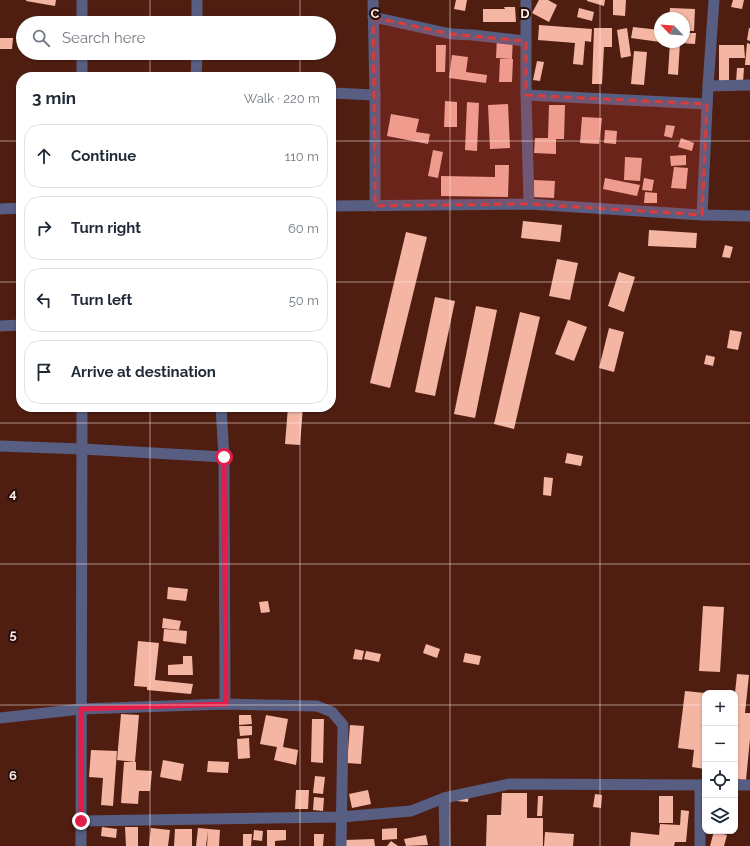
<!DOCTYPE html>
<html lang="en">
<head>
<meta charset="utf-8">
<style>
  :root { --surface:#fff; --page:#f6f6f7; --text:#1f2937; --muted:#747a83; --line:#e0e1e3 }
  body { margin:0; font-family:Raleway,sans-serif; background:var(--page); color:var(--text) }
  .controls { position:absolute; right:12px; bottom:12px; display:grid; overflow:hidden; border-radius:8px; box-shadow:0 1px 3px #0004 }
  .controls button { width:36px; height:36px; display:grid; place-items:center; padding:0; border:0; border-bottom:1px solid var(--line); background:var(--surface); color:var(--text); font:20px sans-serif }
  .compass { position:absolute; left:654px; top:12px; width:36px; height:36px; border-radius:50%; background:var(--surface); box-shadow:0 1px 3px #0004; rotate:295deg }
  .stop { position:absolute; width:12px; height:12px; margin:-9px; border:3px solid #e11d48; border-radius:50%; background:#fff }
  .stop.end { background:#e11d48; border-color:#fff; box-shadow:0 1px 4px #0008 }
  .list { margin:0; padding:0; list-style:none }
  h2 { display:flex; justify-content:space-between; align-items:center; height:52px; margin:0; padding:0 16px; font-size:17px }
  h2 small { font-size:13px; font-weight:400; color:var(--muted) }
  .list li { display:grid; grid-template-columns:26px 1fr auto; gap:12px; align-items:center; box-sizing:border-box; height:64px; margin:0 8px 8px; padding:0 8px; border:1px solid var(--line); border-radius:16px }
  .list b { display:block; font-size:15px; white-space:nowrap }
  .list em { font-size:13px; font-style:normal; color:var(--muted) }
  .icon { flex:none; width:22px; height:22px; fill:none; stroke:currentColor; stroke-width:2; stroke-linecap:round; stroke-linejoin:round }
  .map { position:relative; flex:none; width:750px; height:846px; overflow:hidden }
  .search { position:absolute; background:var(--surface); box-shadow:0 1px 3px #0004; left:16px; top:16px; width:320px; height:44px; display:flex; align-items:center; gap:10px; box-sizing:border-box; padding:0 14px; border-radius:22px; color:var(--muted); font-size:15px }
  .panel { position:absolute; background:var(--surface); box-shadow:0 1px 3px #0004; left:16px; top:72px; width:320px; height:340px; border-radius:16px }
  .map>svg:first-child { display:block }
  .building { fill:#f4b5a3 }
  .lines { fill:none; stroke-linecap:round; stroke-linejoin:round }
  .minor { stroke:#575e82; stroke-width:11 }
  .route { stroke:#e11d48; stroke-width:5 }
  .marked { fill:#da3b3b; fill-opacity:0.2; stroke:#da3b3b; stroke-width:3; stroke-dasharray:8 5; stroke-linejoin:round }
  .grid { fill:none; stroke:#feeae5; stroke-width:1; stroke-opacity:0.55 }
  .grid-label { font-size:13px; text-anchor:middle; font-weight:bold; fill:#feeae5; stroke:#26100b; stroke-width:4; stroke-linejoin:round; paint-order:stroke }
</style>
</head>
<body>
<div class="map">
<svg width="750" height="846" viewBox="0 0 750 846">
  <rect width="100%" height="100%" fill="#4f1e11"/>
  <!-- building -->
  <g class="building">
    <path d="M26,0h30l-1,6 -29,-5z"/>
    <path d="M456,0h11l-2,11 -11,-2z"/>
    <path d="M539,0h9l9,5 -8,17 -17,-9z"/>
    <path d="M587,0h18l-1,6 -17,-5z"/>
    <path d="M613,0h13l-1,16 -12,-1z"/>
    <path d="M733,0h11l-2,9 -11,-2z"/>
    <path d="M504,7h11l1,15h-33v-13h22z"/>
    <path d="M579,8l15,4 -2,9 -15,-4z"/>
    <path d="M670,8l25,1 -1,22h-10v-13h-15z"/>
    <path d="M539,25l53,4 -1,13 -6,-1 -2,24 -10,-1 2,-21 -37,-3z"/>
    <path d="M633,27l27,3v12l-29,-4z"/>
    <path d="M594,28h18v19h-8l-2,37h-10z"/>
    <path d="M627,28l4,28 -10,2 -4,-28z"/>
    <path d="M749,28h1v13l-3,-1z"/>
    <path d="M684,33h12l-1,11 -15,-1 -2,32 -10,-1 2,-32h14z"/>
    <path d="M497,36h16l-1,23 -16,-1z"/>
    <path d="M0,38h13l-1,11h-12z"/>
    <path d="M747,43l3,1v21h-5z"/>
    <path d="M436,45h10l-1,27h-9z"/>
    <path d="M719,45h25l1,13h-16v25h-10z"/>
    <path d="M634,51l13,1 -3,33 -13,-1z"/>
    <path d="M452,55l16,2 -2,15 21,3 -1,8 -37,-5z"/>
    <path d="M500,59h13l-1,23h-13z"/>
    <path d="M537,61l7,1 -4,19 -7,-1z"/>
    <path d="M737,68h7l-1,14h-7z"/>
    <path d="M445,101l12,1v25h-13z"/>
    <path d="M467,102l12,1 -2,48 -12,-1z"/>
    <path d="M508,104l2,44 -20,1 -2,-44z"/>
    <path d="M549,105h16l-1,34h-8v15l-22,-1 1,-15h13z"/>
    <path d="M391,114l28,5 -3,13 14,2 -2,10 -41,-8z"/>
    <path d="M582,117l20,1 -3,26 -19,-1z"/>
    <path d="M666,125l9,1 -3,12 -8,-2z"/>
    <path d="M605,130l12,1 -1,13 -12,-1z"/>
    <path d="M681,138l13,5 -2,8 -14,-4z"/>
    <path d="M433,150l10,2 -5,26 -10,-2z"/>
    <path d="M686,155v10l-15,1 -1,-10z"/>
    <path d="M625,157l17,1 -2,23 -16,-1z"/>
    <path d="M495,165h14l-1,32 -67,-1v-20l54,1z"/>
    <path d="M674,167l14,1 -2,21 -15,-1z"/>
    <path d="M605,178l35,7 -3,11 -34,-7z"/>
    <path d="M644,178l10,2 -2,11 -10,-1z"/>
    <path d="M534,180l21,1 -1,17 -21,-1z"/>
    <path d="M645,192l12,1v10h-13z"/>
    <path d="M523,221l39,4 -2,17 -39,-4z"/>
    <path d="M649,230l48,3 -1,15 -48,-2z"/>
    <path d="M406,232l21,5 -37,151 -20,-5z"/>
    <path d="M725,245l8,2 -3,11 -8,-1z"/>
    <path d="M557,259l21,4 -8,37 -21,-4z"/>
    <path d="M619,272l16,5 -11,35 -16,-6z"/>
    <path d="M435,297l20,4 -20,95 -20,-4z"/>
    <path d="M476,306l21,4 -22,108 -21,-4z"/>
    <path d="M520,312l20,5 -26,112 -20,-5z"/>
    <path d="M568,320l19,7 -13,34 -19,-7z"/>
    <path d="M609,328l15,4 -10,40 -15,-4z"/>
    <path d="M730,330l12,2 -4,18 -11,-2z"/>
    <path d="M706,355l9,2 -2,9 -9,-2z"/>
    <path d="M288,407h15l-3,38 -15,-1z"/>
    <path d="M567,453l16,3 -2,10 -16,-3z"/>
    <path d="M544,477l9,1 -2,18 -8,-1z"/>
    <path d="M168,587l20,2 -2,12 -19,-2z"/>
    <path d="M268,601l2,11 -9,1 -2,-11z"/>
    <path d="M703,606l21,1 -4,65 -21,-1z"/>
    <path d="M163,618l18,3 -2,9 -17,-2z"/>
    <path d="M164,629l23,2 -1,13 -23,-3z"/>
    <path d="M138,641l21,2 -4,37 38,4 -2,10 -44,-4v-3l-13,-1z"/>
    <path d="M426,644l14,5 -3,9 -14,-5z"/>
    <path d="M355,649l9,2 -2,9 -9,-1z"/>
    <path d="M366,651l15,3 -2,8 -15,-3z"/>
    <path d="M465,653l16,3 -2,9 -16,-3z"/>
    <path d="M183,656h9l1,19h-25v-10l15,-1z"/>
    <path d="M737,674l12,1 -4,38h5v26l-4,41 -11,-1v-86z"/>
    <path d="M685,691l20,2v76l-13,-2 2,-17 -16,-2z"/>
    <path d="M121,714l18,1 -4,47 -18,-2z"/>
    <path d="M239,715h12l1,9 -13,1z"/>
    <path d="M266,715l22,4 -5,28 15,3 -2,15 -22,-5 3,-13 -17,-3z"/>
    <path d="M312,719h12l-1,44 -12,-1z"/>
    <path d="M350,725l14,1 -3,38 -14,-1z"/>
    <path d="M239,726h13v9l-12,1z"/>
    <path d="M249,738l1,20 -12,1 -1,-20z"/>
    <path d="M91,750l26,1 -4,55 -12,-1 2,-27 -14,-1z"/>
    <path d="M163,760l21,4 -3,17 -21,-4z"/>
    <path d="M208,761l21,1 -1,11 -21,-1z"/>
    <path d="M124,762h12v8l16,1 -2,20h-11l-1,13 -17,-1z"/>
    <path d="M315,776l10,1 -2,17 -10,-1z"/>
    <path d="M296,790h13l-1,19h-13z"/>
    <path d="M368,790l3,14 -19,4 -3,-14z"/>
    <path d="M457,791l12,2 -1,9 -12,-1z"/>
    <path d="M502,793h25v25h16v28h-57l1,-31h14z"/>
    <path d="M595,794l7,1 -1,13 -8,-1z"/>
    <path d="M538,796h5l-1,20h-5z"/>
    <rect x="659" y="796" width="14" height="27"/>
    <path d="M314,797l10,1 -1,13 -10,-1z"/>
    <path d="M681,810l8,1 -3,31h-11l-1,4h-44l1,-14 28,3 1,-11 20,1z"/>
    <path d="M102,827l15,2 -1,9 -15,-2z"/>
    <path d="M125,827h13v19h-12z"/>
    <path d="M151,828l19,2 -2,16h-19z"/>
    <path d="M198,828l22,2 -1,16h-12l1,-15 -2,15h-10z"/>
    <path d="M397,828v11l-15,1v-11z"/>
    <path d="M175,829h17v17h-18z"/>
    <path d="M254,830l9,1 -1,10 -9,-1z"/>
    <path d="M267,830h19v10l-11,1v5h-8z"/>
    <path d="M714,831l13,4 -3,11h-14z"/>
    <path d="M545,832l29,2 -1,12h-29z"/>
    <path d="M243,834h9l-1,12h-8z"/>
    <path d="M314,834h10l-1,12h-9z"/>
    <path d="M426,835l2,10 -22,1 -2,-7z"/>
    <path d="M374,839l1,7h-29l-1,-6z"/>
    <path d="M391,841l7,5h-11z"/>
  </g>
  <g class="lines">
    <!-- minor -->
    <g class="minor">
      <path d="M373,0l2,95v111"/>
      <path d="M526,0v95l3,109"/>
      <path d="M373,17l78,17 22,1 53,6"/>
      <path d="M82,23v-23"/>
      <path d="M197,23v-23"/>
      <path d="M82,77v-24"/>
      <path d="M196,77l1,-24"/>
      <path d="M708,86l42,-1"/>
      <path d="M331,93l44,2"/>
      <path d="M526,95l181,9"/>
      <path d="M331,206l198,-2 173,11 48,1"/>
      <path d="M0,209l21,-1"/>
      <path d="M702,215l6,-129 6,-86"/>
      <path d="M0,326l21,-1"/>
      <path d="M221,407l3,50 1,247"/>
      <path d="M0,446l82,3 142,8"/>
      <path d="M0,718l81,-9 144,-5 92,2 15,6 11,13 -2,121"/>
      <path d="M735,785h15"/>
      <path d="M444,798l1,48"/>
      <path d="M81,821l260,-4 70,-6 33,-13 66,-14 195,1"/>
      <path d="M81,846l1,-439"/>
      <path d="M700,846v-61"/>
    </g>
  </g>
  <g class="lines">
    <!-- route -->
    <path class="route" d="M81,821v-112l145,-5 -2,-247"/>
  </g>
  <!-- marked area -->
  <path class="marked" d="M373,17l78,17 75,7v54l181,9 -5,111 -173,-11 -154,2z"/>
  <!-- grid -->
  <path class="grid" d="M150,0v23M300,0v23M450,0v846M600,0v846M150,53v24M300,53v24M0,141h21M331,141h419M0,282h21M331,282h419M150,407v439M300,407v439M0,423h750M0,564h750M0,705h705M735,705h15"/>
  <g class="grid-label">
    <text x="375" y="18">C</text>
    <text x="525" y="18">D</text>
    <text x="13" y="498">4</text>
    <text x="13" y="639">5</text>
    <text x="13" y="780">6</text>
  </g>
</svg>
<div class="controls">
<button>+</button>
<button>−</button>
<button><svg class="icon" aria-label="locate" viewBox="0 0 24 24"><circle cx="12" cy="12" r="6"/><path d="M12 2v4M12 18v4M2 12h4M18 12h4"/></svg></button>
<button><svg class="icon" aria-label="layers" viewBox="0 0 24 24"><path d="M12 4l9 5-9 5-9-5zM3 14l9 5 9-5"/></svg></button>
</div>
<svg class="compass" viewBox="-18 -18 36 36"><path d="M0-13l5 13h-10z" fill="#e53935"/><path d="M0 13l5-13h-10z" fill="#747a83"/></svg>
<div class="stop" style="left:224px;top:457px"></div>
<div class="stop end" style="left:81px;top:821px"></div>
<div class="search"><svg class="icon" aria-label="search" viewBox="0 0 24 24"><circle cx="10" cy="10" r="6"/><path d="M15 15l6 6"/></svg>Search here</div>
<section class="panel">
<h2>3 min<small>Walk · 220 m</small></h2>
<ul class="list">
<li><svg class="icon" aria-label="ahead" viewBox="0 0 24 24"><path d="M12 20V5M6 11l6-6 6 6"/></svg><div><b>Continue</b></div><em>110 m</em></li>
<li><svg class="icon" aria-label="right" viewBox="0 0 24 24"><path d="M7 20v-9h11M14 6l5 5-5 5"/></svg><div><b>Turn right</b></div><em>60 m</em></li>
<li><svg class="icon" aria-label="left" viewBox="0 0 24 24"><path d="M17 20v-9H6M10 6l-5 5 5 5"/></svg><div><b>Turn left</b></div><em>50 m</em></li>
<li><svg class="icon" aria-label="arrive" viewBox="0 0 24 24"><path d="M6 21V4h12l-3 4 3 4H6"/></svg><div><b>Arrive at destination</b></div></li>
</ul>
</section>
</div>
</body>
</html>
